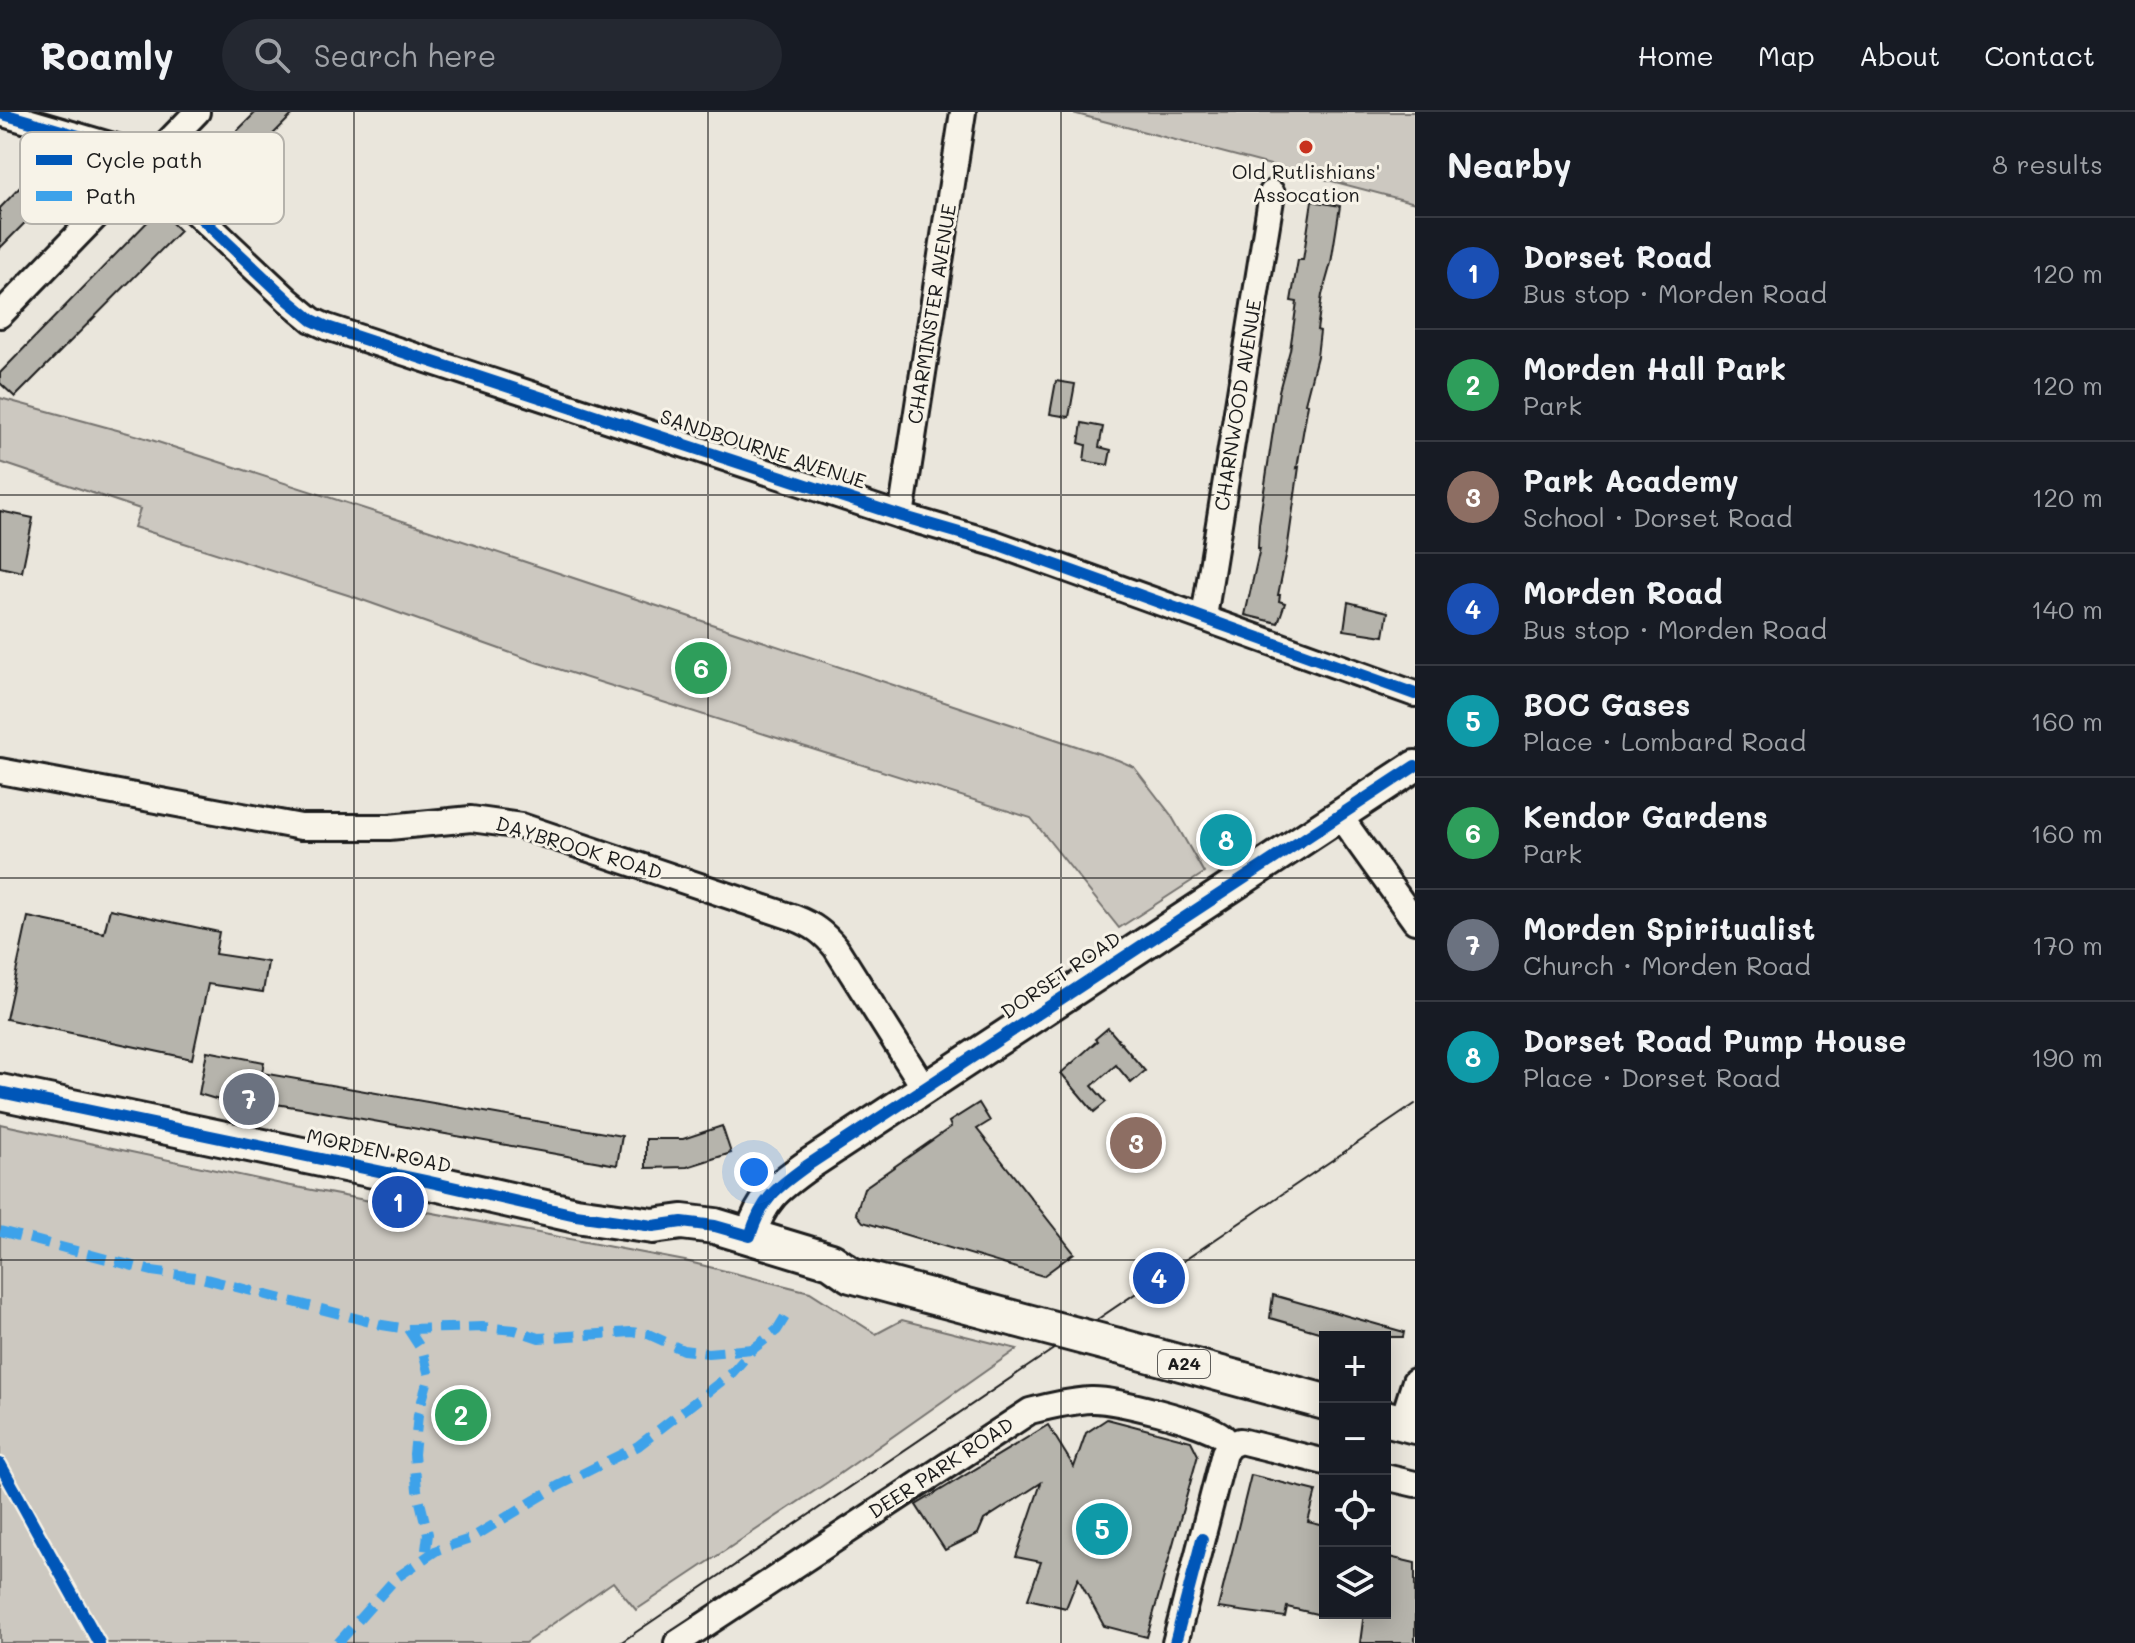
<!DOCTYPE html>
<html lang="en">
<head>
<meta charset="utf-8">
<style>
  :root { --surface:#171b24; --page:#242831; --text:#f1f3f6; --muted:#9ea1a6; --line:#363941; --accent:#7c3aed }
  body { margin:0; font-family:Mali,sans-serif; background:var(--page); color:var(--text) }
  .controls { position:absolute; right:24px; bottom:24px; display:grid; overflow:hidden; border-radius:0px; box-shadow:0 4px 20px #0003 }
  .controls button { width:72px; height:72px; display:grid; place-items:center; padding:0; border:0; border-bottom:2px solid var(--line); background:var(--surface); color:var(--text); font:40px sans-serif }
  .you { position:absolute; left:754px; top:1060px; width:28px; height:28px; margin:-20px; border:6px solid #fff; border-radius:50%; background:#1a73e8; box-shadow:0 0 0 12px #1a73e833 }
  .badge { display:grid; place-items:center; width:52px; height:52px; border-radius:50%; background:var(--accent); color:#fff; font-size:26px; font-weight:700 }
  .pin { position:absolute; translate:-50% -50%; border:4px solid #fff; box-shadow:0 2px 8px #0006 }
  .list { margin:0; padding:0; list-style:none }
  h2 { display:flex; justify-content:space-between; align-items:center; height:104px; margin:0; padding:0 32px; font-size:34px }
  h2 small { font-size:26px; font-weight:400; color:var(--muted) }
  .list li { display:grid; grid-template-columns:52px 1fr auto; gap:24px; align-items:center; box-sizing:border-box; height:112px; padding:0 32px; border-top:2px solid var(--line) }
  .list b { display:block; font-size:30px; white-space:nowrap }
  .list p { margin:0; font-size:26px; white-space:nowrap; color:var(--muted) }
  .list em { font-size:26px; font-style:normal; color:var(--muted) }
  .icon { flex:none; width:44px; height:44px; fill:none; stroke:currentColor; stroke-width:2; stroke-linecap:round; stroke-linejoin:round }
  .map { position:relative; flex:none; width:1415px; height:1531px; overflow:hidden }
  header { display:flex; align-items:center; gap:48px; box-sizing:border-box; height:112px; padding:0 40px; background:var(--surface); border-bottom:2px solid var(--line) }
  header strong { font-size:38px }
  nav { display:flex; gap:44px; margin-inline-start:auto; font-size:28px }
  .search { width:560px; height:72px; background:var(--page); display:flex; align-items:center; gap:20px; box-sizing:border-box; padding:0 28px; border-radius:44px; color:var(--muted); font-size:30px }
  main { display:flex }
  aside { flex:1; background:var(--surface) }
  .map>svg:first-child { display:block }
  .green { fill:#ccc8c0; stroke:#74726e; stroke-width:2 }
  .building { fill:#b6b4ac; stroke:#1c1c1c; stroke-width:2 }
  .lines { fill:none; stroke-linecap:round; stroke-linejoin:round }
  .minor-casing { stroke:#1c1c1c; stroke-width:30 }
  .major-casing { stroke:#1c1c1c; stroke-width:36 }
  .highway-casing { stroke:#1c1c1c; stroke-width:40 }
  .minor { stroke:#f7f3e8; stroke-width:24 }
  .major { stroke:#f7f3e8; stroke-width:30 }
  .highway { stroke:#f7f3e8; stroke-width:34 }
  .tram { stroke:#1c1c1c; stroke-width:2 }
  .highway-bridge-casing { stroke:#1c1c1c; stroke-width:40; stroke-linecap:butt }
  .highway-bridge { stroke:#f7f3e8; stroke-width:34 }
  .quiet { stroke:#3da2ea; stroke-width:10; stroke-dasharray:20 10; stroke-linecap:butt }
  .cycleway-casing { stroke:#f7f3e8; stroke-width:17 }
  .cycleway { stroke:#0057b8; stroke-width:12 }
  .grid { fill:none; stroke:#1c1c1c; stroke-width:2; stroke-opacity:0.55 }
  .poi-dot { fill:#c8321e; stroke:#f7f3e8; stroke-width:3 }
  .labels { text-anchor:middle; stroke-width:6; stroke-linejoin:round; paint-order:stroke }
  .shield { fill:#f7f3e8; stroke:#5e5c59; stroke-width:2 }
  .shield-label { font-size:18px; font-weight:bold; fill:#1c1c1c }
  .poi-label { font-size:20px; fill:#1c1c1c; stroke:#f7f3e8 }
  .street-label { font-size:20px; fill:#1c1c1c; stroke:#f7f3e8 }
  .key { fill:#f7f3e8; stroke:#b5b2ab; stroke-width:2 }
  .key-label { font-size:22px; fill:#1c1c1c }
</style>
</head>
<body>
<header>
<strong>Roamly</strong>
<div class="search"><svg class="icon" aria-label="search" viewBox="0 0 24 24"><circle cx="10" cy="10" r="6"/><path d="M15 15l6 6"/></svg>Search here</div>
<nav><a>Home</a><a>Map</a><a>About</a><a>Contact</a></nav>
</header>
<main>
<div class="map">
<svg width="1415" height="1531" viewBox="0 0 1415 1531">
  <rect width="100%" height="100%" fill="#eae6dc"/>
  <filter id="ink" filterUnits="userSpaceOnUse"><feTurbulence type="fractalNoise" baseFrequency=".0125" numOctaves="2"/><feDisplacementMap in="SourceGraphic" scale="16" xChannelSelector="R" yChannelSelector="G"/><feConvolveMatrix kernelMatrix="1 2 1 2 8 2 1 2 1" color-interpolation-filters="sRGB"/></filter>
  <g filter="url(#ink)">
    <!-- green -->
    <g class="green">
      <path d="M1069,0h346v91z"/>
      <path d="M0,286l139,38 276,89 703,235 16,7 37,48 33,58 -85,55 -88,-110 -495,-156 -182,-65 -220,-70 6,-18 -140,-47z"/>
      <path d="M0,1012l286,61 399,76 125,31 66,42 26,-14 115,29 -189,133 -192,128 -23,-28 -88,61h-525z"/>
    </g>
    <!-- building -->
    <g class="building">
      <path d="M256,0h39l-79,80 -20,-20z"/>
      <path d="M55,39l21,20 -76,77v-40z"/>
      <path d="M1312,89l28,5 -9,57 -9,32 -5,35 3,1 -3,25 -12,47 3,1 -11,64 2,-1 -12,84 -9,44h2l-1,6 6,2 -7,20 -33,-8 15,-67h-2l1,-24 6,-40 14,-93 11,-41 7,-48 -6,-1 7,-41h5z"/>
      <path d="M159,98l21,21 -165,166 -15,-14v-10z"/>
      <path d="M1056,269l19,3 -6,33 -19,-3z"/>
      <path d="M1082,311l21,4 -4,20 12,3 -3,15 -24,-4 2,-16 -7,-2z"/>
      <path d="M0,399l33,7 -11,54 -22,-5z"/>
      <path d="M1348,490l40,10 -4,24 -40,-6z"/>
      <path d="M1220,716l18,7 -7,20 -19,-7z"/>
      <path d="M110,797l109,23 -4,22 53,8 -5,30 -55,-8 -16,75 -186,-40 22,-102 76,16z"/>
      <path d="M1108,916l37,43 -14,12 -15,-18 -24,21 14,16 -12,10 -33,-39 36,-32 -2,-2z"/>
      <path d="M207,939l57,11 -2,11 360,63 -5,29 -310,-56 -50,-8 -1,6 -37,-7 -20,-6z"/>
      <path d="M979,991l11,18 -13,8 97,124 -31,23 -180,-54 -7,-9 8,-25 87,-61 -2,-5z"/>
      <path d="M722,1014l9,27 -44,14 -41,1v-29h37z"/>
      <path d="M1273,1183l131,37 -1,5h-67l-66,-19z"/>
      <path d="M1107,1307l84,22 7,14 -51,182 -43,-11 -26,-48 -12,30 -38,-9 13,-37 -25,-5 25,-74 -57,37 -6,14 -33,16 -29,-45 132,-80 26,42 12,-34z"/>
      <path d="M1251,1363l65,16 -8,31 17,4v90l-38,-9 -2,10 -67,-9z"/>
      <path d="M1385,1444l30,7v80h-55l4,-30h21z"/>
    </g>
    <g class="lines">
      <!-- minor casing -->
      <g class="minor-casing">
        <g id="minor">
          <path d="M0,1l130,38 158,149 24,20 15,7 574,189 93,27 421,151"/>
          <path d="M0,203l197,-203"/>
          <path d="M901,404l62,-404"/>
          <path d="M1204,505l68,-424"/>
          <path d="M0,659l301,56h88l82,-8 50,7 274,92c18,7 29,15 41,30l89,141"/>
          <path d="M1339,703l76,106"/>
          <path d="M1402,1311l13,-42"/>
          <path d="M1385,1365l30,7"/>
          <path d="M677,1531l353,-232c20,-5 40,-10 61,-11 23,-1 114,22 131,36 2,1 7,8 8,9"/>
          <path d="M1175,1531l49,-190 6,-8 10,-4 85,21"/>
        </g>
      </g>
      <!-- major casing -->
      <g class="major-casing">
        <path id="major" d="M750,1124c12,-38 26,-48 58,-71l607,-399"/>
      </g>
      <!-- highway casing -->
      <g class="highway-casing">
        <g id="highway">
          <path d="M0,980l426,89 150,34 77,11 29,-4 33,4 116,35 20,14 165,44"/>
          <path d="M1118,1234l207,56"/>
          <path d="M1385,1306l30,8"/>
        </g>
      </g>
      <!-- minor -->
      <use href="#minor" class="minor"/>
      <!-- major -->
      <use href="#major" class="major"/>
      <!-- highway -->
      <use href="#highway" class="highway"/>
      <!-- tram -->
      <path class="tram" d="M620,1531l795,-539"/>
      <!-- highway-bridge casing -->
      <g class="highway-bridge-casing">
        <path id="highway-bridge" d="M1016,1207l102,27"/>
      </g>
      <!-- highway-bridge -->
      <use href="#highway-bridge" class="highway-bridge"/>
      <!-- quiet -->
      <g class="quiet">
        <path d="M0,1119l152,40 50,7 180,47 26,4 74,-2 33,3 24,8 92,-6 17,2 35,16 25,3 45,-4"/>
        <path d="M408,1217l15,23 6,24 -11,39 -4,39 3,36 11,44 -3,24"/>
        <path d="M338,1531l58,-65 41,-28 33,-11 88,-53 80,-40 94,-73 21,-24 24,-19 8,-13"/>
      </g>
      <!-- cycleway casing -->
      <g class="cycleway-casing">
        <g id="cycleway">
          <path d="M0,1l130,38 158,149 24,20 15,7 574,189 93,27 421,151"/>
          <path d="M0,980l426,89 150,34 77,11 29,-4 33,4 35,10c12,-38 26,-48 58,-71l607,-399"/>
          <path d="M0,1352l99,179"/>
          <path d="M1175,1531l27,-104"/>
        </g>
      </g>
      <!-- cycleway -->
      <use href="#cycleway" class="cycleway"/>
    </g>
  </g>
  <!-- grid -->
  <path class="grid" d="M354,0v1531M708,0v1531M1061,0v1531M0,383h1415M0,766h1415M0,1148h1415"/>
  <!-- markers -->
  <circle class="poi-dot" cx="1306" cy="35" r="8"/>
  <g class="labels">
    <!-- shield labels -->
    <rect class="shield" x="1158" y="1238" width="52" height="28" rx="6"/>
    <g class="shield-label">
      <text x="1184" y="1258">A24</text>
    </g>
    <!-- poi labels -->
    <g class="poi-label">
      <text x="1306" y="67">Old Rutlishians'<tspan x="1306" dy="23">Assocation</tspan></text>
    </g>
    <!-- street labels -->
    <g class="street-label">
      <text transform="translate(932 202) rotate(-81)" y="7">CHARMINSTER AVENUE</text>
      <text transform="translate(1238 293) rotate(-81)" y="7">CHARNWOOD AVENUE</text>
      <text transform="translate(763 337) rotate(18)" y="7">SANDBOURNE AVENUE</text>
      <text transform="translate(579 736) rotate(17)" y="7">DAYBROOK ROAD</text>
      <text transform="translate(1061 863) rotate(-34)" y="7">DORSET ROAD</text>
      <text transform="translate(379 1039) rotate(12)" y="7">MORDEN ROAD</text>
      <text transform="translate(941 1356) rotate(-33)" y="7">DEER PARK ROAD</text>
    </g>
  </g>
  <!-- legend -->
  <rect x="20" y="20" width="264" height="92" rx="12" class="key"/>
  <rect x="36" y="43" width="36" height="10" fill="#0057b8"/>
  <rect x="36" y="79" width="36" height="10" fill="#3da2ea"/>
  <g class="key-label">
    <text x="86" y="56">Cycle path</text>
    <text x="86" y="92">Path</text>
  </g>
</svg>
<div class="controls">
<button>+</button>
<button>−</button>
<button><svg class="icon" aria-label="locate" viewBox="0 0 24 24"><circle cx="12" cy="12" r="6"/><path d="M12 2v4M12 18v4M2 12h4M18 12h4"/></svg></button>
<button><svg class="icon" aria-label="layers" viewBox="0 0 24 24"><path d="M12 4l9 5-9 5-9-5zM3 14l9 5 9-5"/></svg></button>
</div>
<div class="you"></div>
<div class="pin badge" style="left:398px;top:1090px;background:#1a4fb4">1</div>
<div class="pin badge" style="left:461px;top:1303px;background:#2e9e5b">2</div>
<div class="pin badge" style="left:1136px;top:1031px;background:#8d6e63">3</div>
<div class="pin badge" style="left:1159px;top:1166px;background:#1a4fb4">4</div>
<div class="pin badge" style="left:1102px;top:1417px;background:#0f9aa8">5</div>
<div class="pin badge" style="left:701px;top:556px;background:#2e9e5b">6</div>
<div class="pin badge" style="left:249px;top:987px;background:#6b7280">7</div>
<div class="pin badge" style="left:1226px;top:728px;background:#0f9aa8">8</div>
</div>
<aside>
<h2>Nearby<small>8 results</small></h2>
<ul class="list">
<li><span class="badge" style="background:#1a4fb4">1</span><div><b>Dorset Road</b><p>Bus stop · Morden Road</p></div><em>120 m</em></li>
<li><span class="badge" style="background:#2e9e5b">2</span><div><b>Morden Hall Park</b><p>Park</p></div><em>120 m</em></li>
<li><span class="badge" style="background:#8d6e63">3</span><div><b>Park Academy</b><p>School · Dorset Road</p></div><em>120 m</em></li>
<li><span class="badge" style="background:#1a4fb4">4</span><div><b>Morden Road</b><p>Bus stop · Morden Road</p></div><em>140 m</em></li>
<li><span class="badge" style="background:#0f9aa8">5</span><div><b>BOC Gases</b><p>Place · Lombard Road</p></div><em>160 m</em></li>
<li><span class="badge" style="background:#2e9e5b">6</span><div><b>Kendor Gardens</b><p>Park</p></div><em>160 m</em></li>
<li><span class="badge" style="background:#6b7280">7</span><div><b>Morden Spiritualist</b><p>Church · Morden Road</p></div><em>170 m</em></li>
<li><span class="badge" style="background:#0f9aa8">8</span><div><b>Dorset Road Pump House</b><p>Place · Dorset Road</p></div><em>190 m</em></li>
</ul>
</aside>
</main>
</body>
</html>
